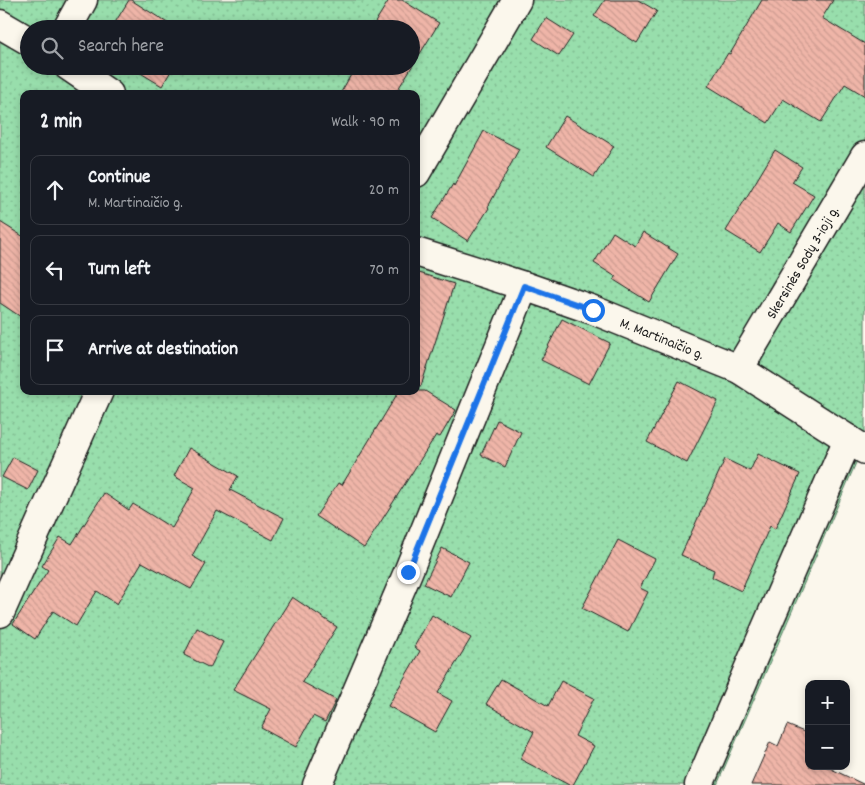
<!DOCTYPE html>
<html lang="en">
<head>
<meta charset="utf-8">
<style>
  :root { --surface:#171b24; --page:#242831; --text:#f1f3f6; --muted:#9ea1a6; --line:#363941 }
  body { margin:0; font-family:Dekko,sans-serif; background:var(--page); color:var(--text) }
  .controls { position:absolute; right:15px; bottom:15px; display:grid; overflow:hidden; border-radius:10px; box-shadow:0 2px 8px #0003 }
  .controls button { width:45px; height:45px; display:grid; place-items:center; padding:0; border:0; border-bottom:1px solid var(--line); background:var(--surface); color:var(--text); font:25px sans-serif }
  .stop { position:absolute; width:15px; height:15px; margin:-11px; border:4px solid #1a73e8; border-radius:50%; background:#fff }
  .stop.end { background:#1a73e8; border-color:#fff; box-shadow:0 1px 5px #0008 }
  .list { margin:0; padding:0; list-style:none }
  h2 { display:flex; justify-content:space-between; align-items:center; height:65px; margin:0; padding:0 20px; font-size:21px }
  h2 small { font-size:16px; font-weight:400; color:var(--muted) }
  .list li { display:grid; grid-template-columns:32px 1fr auto; gap:15px; align-items:center; box-sizing:border-box; height:70px; margin:0 10px 10px; padding:0 10px; border:1px solid var(--line); border-radius:10px }
  .list b { display:block; font-size:19px; white-space:nowrap }
  .list p { margin:0; font-size:16px; white-space:nowrap; color:var(--muted) }
  .list em { font-size:16px; font-style:normal; color:var(--muted) }
  .icon { flex:none; width:28px; height:28px; fill:none; stroke:currentColor; stroke-width:2; stroke-linecap:round; stroke-linejoin:round }
  .map { position:relative; flex:none; width:865px; height:785px; overflow:hidden }
  .search { position:absolute; background:var(--surface); box-shadow:0 2px 8px #0003; left:20px; top:20px; width:400px; height:55px; display:flex; align-items:center; gap:12px; box-sizing:border-box; padding:0 18px; border-radius:28px; color:var(--muted); font-size:19px }
  .panel { position:absolute; background:var(--surface); box-shadow:0 2px 8px #0003; left:20px; top:90px; width:400px; height:305px; border-radius:10px }
  .map>svg:first-child { display:block }
  .grass { fill:url(#grass-dots); stroke:#5a7d64; fill-rule:evenodd }
  .building { fill:url(#building-back-hatch); stroke:#1c1c1c }
  .lines { fill:none; stroke-linecap:round; stroke-linejoin:round }
  .minor-casing { stroke:#1c1c1c; stroke-width:31 }
  .minor { stroke:#fbf7ec; stroke-width:28 }
  .route { stroke:#1a73e8; stroke-width:6 }
  .labels { text-anchor:middle; stroke-width:4; stroke-linejoin:round; paint-order:stroke }
  .street-label { font-size:15px; fill:#1c1c1c; stroke:#fbf7ec }
</style>
</head>
<body>
<div class="map">
<svg width="865" height="785" viewBox="0 0 865 785">
  <defs>
    <pattern id="grass-dots" width="8" height="8" patternUnits="userSpaceOnUse" patternTransform="scale(1.25)"><rect width="8" height="8" fill="#98deac"/><path d="M2 2h.1M6 6h.1" fill="none" stroke="#82be93" stroke-width="1.8" stroke-linecap="round"/></pattern>
    <pattern id="building-back-hatch" width="6" height="6" patternUnits="userSpaceOnUse" patternTransform="scale(1.25)"><rect width="6" height="6" fill="#efb5a8"/><path d="M-1 5l2 2M0 0l6 6M5-1l2 2" fill="none" stroke="#cc9b90"/></pattern>
  </defs>
  <rect width="100%" height="100%" fill="#fbf7ec"/>
  <filter id="ink" filterUnits="userSpaceOnUse"><feTurbulence type="fractalNoise" baseFrequency=".02" numOctaves="2"/><feDisplacementMap in="SourceGraphic" scale="10" xChannelSelector="R" yChannelSelector="G"/><feConvolveMatrix kernelMatrix="1 2 1 2 8 2 1 2 1" color-interpolation-filters="sRGB"/></filter>
  <g filter="url(#ink)">
    <!-- grass -->
    <path class="grass" d="M0,0h865v442l-148,343h-717zM29,29h382v37h-382zM24,94h392v297h-392z"/>
    <!-- building -->
    <g class="building">
      <path d="M129,0h2l46,29h-66z"/>
      <path d="M389,0h13l37,23 -44,71h-55l16,-28h55v-37h-40z"/>
      <path d="M605,0h33l19,11 -20,32 -43,-27z"/>
      <path d="M762,0h71l-11,18 43,26v52l-20,-12 -24,38 -38,-23 -15,24 -60,-37 20,-33 2,1z"/>
      <path d="M546,18l27,17 -14,21 -26,-17z"/>
      <path d="M129,66h45l-12,20z"/>
      <path d="M565,116l49,30 -20,31 -48,-30z"/>
      <path d="M484,131l35,18 -31,58 1,1 -21,33 -36,-23 21,-34 1,2z"/>
      <path d="M775,150l27,17 -10,15 22,13 -23,37 -13,-9 -18,29 -34,-21z"/>
      <path d="M0,222l24,15v82l-24,-16z"/>
      <path d="M613,232l22,14 8,-14 35,22 -29,48 -35,-22 2,-3 -22,-14z"/>
      <path d="M416,272l38,12 -33,102 -5,-1z"/>
      <path d="M562,319l48,24 -21,41 -48,-24z"/>
      <path d="M679,381l39,20 -31,62 -40,-21z"/>
      <path d="M399,391h26l31,19 -16,27 -4,-2 -72,113 -48,-32 22,-33 4,2z"/>
      <path d="M497,420l24,12 -16,35 -24,-12z"/>
      <path d="M189,448l49,28 -8,14 54,28 -11,22 -56,-29 -25,45 14,8 -15,25 -49,-27 -25,42 -20,-13 -21,35 -23,-15 -18,28 -22,-15 35,-54 -6,-4 18,-29 12,7 32,-51 25,17 4,-6 39,24 23,-40 -21,-12z"/>
      <path d="M758,454l42,20 -25,55 -5,-3 -29,65 -29,-14 2,-7 -33,-15 44,-96 25,12z"/>
      <path d="M13,457l25,13 -10,20 -26,-13z"/>
      <path d="M618,540l37,19 -15,29 8,4 -20,40 -46,-24z"/>
      <path d="M442,548l27,14 -18,35 -27,-13z"/>
      <path d="M292,597l45,30 -35,55 34,18 -11,22 -12,-6 -17,31 -35,-19 10,-19 -38,-19z"/>
      <path d="M432,615l39,23 -33,55 14,8 -17,31 -47,-26 32,-55 -6,-4z"/>
      <path d="M197,628l26,14 -13,26 -26,-13z"/>
      <path d="M501,679l47,27 13,-25 33,17 -19,38 19,10 -21,39h-4l-49,-26 14,-27 -48,-28z"/>
      <path d="M787,725l22,9v32h16l40,19h-114l19,-43 8,4z"/>
    </g>
    <g class="lines">
      <!-- minor casing -->
      <g class="minor-casing">
        <g id="minor">
          <path d="M0,24l29,17"/>
          <path d="M67,29l16,-29"/>
          <path d="M68,66l41,28"/>
          <path d="M416,173l101,-173"/>
          <path id="s1" d="M416,252l108,34 69,24 146,59 126,81"/>
          <path id="s2" d="M739,369l126,-213"/>
          <path d="M0,613l99,-222"/>
          <path d="M317,785l91,-213 116,-286"/>
          <path d="M699,785l60,-141 89,-205"/>
        </g>
      </g>
      <!-- minor -->
      <use href="#minor" class="minor"/>
    </g>
  </g>
  <g class="lines" filter="url(#ink)">
    <!-- route -->
    <path class="route" d="M408,572l116,-286 69,24"/>
  </g>
  <g class="labels">
    <!-- street labels -->
    <g class="street-label">
      <text dy="5" stroke="none"><textPath href="#s2" startOffset="124">Skersinės Sodų 3-ioji g.</textPath></text>
      <text dy="5" stroke="none"><textPath href="#s1" startOffset="261">M. Martinaičio g.</textPath></text>
    </g>
  </g>
</svg>
<div class="controls">
<button>+</button>
<button>−</button>
</div>
<div class="stop" style="left:593px;top:310px"></div>
<div class="stop end" style="left:408px;top:572px"></div>
<div class="search"><svg class="icon" aria-label="search" viewBox="0 0 24 24"><circle cx="10" cy="10" r="6"/><path d="M15 15l6 6"/></svg>Search here</div>
<section class="panel">
<h2>2 min<small>Walk · 90 m</small></h2>
<ul class="list">
<li><svg class="icon" aria-label="ahead" viewBox="0 0 24 24"><path d="M12 20V5M6 11l6-6 6 6"/></svg><div><b>Continue</b><p>M. Martinaičio g.</p></div><em>20 m</em></li>
<li><svg class="icon" aria-label="left" viewBox="0 0 24 24"><path d="M17 20v-9H6M10 6l-5 5 5 5"/></svg><div><b>Turn left</b></div><em>70 m</em></li>
<li><svg class="icon" aria-label="arrive" viewBox="0 0 24 24"><path d="M6 21V4h12l-3 4 3 4H6"/></svg><div><b>Arrive at destination</b></div></li>
</ul>
</section>
</div>
</body>
</html>
